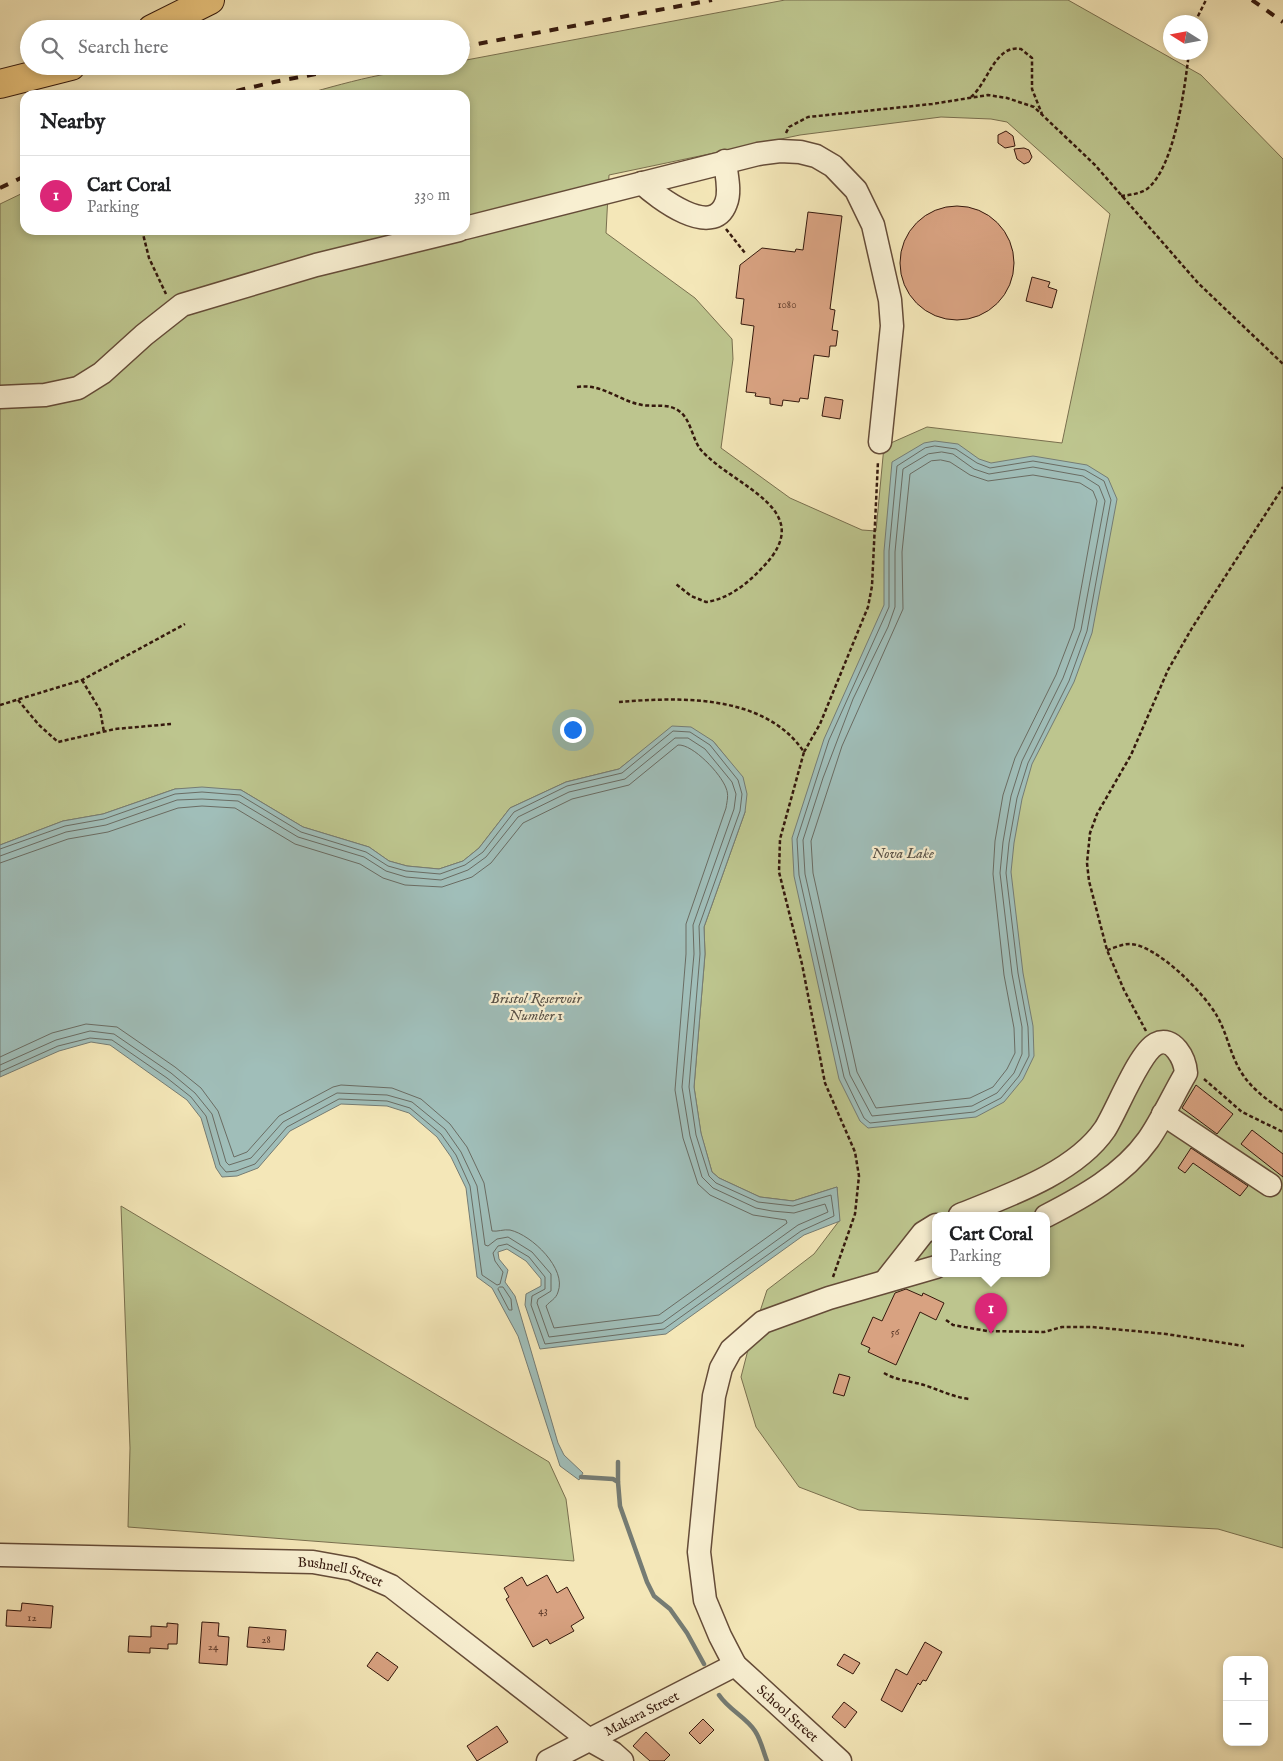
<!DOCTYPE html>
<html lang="en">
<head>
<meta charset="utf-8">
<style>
  :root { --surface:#fff; --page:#f2f2f2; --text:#202124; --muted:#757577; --line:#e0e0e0; --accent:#db2777 }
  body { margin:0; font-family:"IM FELL English",serif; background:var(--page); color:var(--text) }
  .controls { position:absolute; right:15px; bottom:15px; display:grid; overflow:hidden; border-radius:10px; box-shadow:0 2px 8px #0003 }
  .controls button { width:45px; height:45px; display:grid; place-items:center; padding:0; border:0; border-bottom:1px solid var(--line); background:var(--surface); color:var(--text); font:25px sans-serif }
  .compass { position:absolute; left:1163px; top:15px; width:45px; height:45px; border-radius:50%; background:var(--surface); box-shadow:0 2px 8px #0003; rotate:281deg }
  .you { position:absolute; left:572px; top:729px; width:18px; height:18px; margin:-12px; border:4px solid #fff; border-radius:50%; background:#1a73e8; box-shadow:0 0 0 8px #1a73e833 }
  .badge { display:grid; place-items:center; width:32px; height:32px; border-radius:50%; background:var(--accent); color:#fff; font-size:16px; font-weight:700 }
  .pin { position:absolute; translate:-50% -41px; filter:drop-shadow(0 1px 2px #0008) }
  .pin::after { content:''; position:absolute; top:26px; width:18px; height:15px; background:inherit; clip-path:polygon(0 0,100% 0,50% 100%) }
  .popup { position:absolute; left:932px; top:1212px; width:118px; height:65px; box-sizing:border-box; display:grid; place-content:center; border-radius:10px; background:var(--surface); filter:drop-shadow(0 1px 4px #0005); font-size:16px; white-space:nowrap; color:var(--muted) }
  .popup b { font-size:19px; color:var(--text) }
  .popup::after { content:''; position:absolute; left:50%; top:100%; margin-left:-10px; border:10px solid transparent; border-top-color:var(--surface) }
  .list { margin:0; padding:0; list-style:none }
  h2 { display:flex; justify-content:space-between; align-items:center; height:65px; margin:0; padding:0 20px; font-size:21px }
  h2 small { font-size:16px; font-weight:400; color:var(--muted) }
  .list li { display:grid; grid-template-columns:32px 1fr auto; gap:15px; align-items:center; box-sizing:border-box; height:80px; padding:0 20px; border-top:1px solid var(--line) }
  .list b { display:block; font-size:19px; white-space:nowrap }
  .list p { margin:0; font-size:16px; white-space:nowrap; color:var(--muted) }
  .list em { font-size:16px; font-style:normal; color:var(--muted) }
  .icon { flex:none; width:28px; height:28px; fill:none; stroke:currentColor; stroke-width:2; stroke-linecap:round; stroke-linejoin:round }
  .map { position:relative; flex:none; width:1283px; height:1761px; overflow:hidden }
  .search { position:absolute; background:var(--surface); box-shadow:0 2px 8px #0003; left:20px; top:20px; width:450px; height:55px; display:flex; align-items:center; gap:12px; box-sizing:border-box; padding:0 18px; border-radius:28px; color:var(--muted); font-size:19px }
  .panel { position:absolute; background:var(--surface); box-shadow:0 2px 8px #0003; left:20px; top:90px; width:450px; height:145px; border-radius:15px }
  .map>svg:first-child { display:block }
  .green { fill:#bdc58e; stroke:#796f4e; fill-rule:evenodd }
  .water { fill:#a0beb9; stroke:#757c74 }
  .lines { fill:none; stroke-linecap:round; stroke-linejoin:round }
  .shore { stroke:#6a6c63; stroke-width:1 }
  .stream { stroke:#757c74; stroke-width:4.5 }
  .building { fill:#d8a281; stroke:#35190d }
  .minor-casing { stroke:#654c38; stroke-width:25 }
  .major-casing { stroke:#35190d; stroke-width:30 }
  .path { stroke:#35190d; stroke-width:2.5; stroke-dasharray:4 2.5; stroke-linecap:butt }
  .minor { stroke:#f8efd1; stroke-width:22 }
  .major { stroke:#eac47c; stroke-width:28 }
  .rail { stroke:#35190d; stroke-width:4; stroke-dasharray:9 9; stroke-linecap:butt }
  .labels { text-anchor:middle; stroke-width:4.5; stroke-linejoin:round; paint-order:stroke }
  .number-label { font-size:11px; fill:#5e3b2a }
  .street-label { font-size:14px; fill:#35190d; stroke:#f8efd1 }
  .water-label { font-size:15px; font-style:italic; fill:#5a5349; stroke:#f8efd1 }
</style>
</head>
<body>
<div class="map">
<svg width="1283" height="1761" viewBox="0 0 1283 1761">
  <rect width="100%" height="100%" fill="#f4e7b8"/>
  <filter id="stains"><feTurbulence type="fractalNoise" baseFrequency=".004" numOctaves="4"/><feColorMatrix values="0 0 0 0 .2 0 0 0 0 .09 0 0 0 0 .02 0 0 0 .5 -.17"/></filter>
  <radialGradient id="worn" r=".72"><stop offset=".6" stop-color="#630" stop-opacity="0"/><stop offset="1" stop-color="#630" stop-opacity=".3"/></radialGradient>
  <!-- green -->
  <g class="green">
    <path d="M785,0h283l133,75 82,84v1389l-65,-19 -359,-19 -60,-23 -43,-60 -15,-50 9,-35 17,-52 47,-36 25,-33 -2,-34 -44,14 -33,-4 -41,-19 -7,-6 -11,-38 -7,-47 11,-133 -1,-27 41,-115 -19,-55 -13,-16 -70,9 -24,19 -53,13 -56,26 -31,40 -16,13 -24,8 -32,-3 -18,-5 -20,-14 -66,-20 -62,-37 -66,-1 -72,25 -40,7 -63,24v-641l25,-12v38h440v-135h-162c51,-15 105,-29 158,-29v-5zM941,117l50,2 16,3 103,92 -48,229 -135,-16 -43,19 -8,85 -14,-1 -72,-32 -69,-50 12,-89 -1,-20 -37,-41 -89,-65 3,-58 191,-40zM936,1215h110v58h-110z"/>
    <path d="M121,1206l428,256 17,37 8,62 -446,-34 2,-79z"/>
  </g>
  <!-- water -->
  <g class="water">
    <path d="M935,441l23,3 21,15 12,4 42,-7 54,9 21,13 9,21 -25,134 -18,49 -42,82 -10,35 -8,44 -3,29 12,101 10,53 1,30 -11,23 -19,23 -28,15 -108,11 -8,-7 -21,-42 -45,-203 -2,-38 32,-99 60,-134v-54l8,-89 32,-19z"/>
    <path d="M672,726l19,1 22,14 30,36 4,17 -2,18 -41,115 1,27 -11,133 7,46 11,39 7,6 41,19 33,4 44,-14 3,34 -36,14 -138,99 -126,15 -15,-44 1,-11 15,-8v-7l-15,-18 -19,-12 -9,3 1,7 9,11 -3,12 10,14 43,147 6,12 19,18 -4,7 -19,-14 -42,-130 -26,-48 -15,-11 -11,-89 -15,-31 -14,-20 -28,-24 -22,-7 -46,-2 -51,27 -32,37 -21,8 -15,1 -6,-9 -15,-50 -14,-18 -77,-55 -19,-3 -32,9 -59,26v-232l63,-24 40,-7 72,-25 27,-2 39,3 62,37 66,20 20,14 18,5 32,3 24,-8 16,-13 31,-40 56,-26 53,-13z"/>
  </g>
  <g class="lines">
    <!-- shore -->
    <g class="shore">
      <path d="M935,446l21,3 21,14 13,5 43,-7 52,9 19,11 7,19 -24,131 -18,50 -41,82 -11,35 -8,45 -3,30 12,100 10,54 1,29 -10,20 -18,22 -27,14 -104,11 -6,-5 -20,-41 -45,-202 -2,-36 32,-99 60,-133v-56l8,-85 28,-18z"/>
      <path d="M942,452l11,2 21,15 15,5 44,-7 50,9 16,10 6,15 -24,129 -18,48 -41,83 -11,35 -8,46 -3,31 12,101 10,53v27l-8,19 -17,20 -25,13 -100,10 -22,-41 -45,-201 -2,-34 20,-62 30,-79 35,-72 7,-20v-55l8,-83 25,-15z"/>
      <path d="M941,460l9,2 20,13 18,6 45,-6 47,8 13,8 4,10 -23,127 -18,47 -41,83 -12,37 -8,46 -2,33 11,101 10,53 1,25 -8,16 -14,18 -23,11 -94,10 -19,-36 -44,-199 -2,-32 31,-95 61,-137 -1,-57 8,-78 21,-13z"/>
      <path d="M0,849l65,-23 39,-7 71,-25 27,-2 38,3 61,37 65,20 22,14 18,5 34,3 25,-9 18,-13 31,-40 53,-26 55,-13 51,-42 17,1 20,13 28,35 4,14 -2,17 -41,115 1,28 -11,133 7,48 13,41 7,7 42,19 35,4 38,-11 3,21 -33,15 -137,98 -119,15 -14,-39 1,-9 13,-7v-12l-16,-20 -22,-13 -9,2 -5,7 2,8 8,11 -3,12 -3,1 -15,-10 -12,-89 -14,-31 -15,-21 -31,-26 -23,-7 -48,-2 -52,28 -32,37 -19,7 -10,1 -6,-7 -14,-49 -15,-19 -24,-19 -55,-38 -22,-2 -32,8 -58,26"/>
      <path d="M0,856l66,-24 40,-7 71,-25 25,-1 36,2 60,36 66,20 22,14 20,6 35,3 27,-10 18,-13 32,-40 51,-25 56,-13 50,-41h13l17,11 27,33 4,12 -2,15 -41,116 1,29 -12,133 8,49 12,41 11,11 43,20 16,3 22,2 31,-9 3,8 -30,13 -136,98 -113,14 -12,-34 1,-4 13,-8v-17l-19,-22 -24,-15 -11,2 -9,7 -3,-1 -8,-59 -16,-34 -16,-23 -33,-27 -25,-7 -50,-2 -54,29 -32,36 -22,7 -3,-3 -14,-48 -17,-21 -24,-20 -57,-39 -24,-3 -34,9 -56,25"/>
      <path d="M0,863l68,-24 40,-7 70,-24 24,-2 33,2 60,36 65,20 23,14 22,7 37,2 30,-10 19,-14 32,-40 49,-24 57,-14 49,-40c15,-1 43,29 48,43 3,7 1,13 0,20l-40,116v30l-11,136 8,48 15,46 12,11 43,20 33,5 1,3 -128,92 -105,13 -8,-22c4,-5 10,-7 12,-14 9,-23 -26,-57 -48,-62 -6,-1 -13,2 -18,1l-8,-48 -17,-36 -17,-23 -29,-25 -29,-11 -51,-3 -8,2 -54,29 -32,36 -13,5 -16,-46 -17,-23 -26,-21 -58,-40 -31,-3 -34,9 -52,24"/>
      <path d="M500,1287h3l8,12 1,11h-3l-11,-21z"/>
    </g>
    <!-- stream -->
    <g class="stream">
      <path d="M581,1477l32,2 5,3 2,24 27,76 7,14 16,13 17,24 17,31"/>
      <path d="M618,1482v-20"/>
      <path d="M719,1695c10,15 27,22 36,36 6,9 8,20 12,30"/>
    </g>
  </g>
  <!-- building -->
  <g class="building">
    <path d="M1006,131l7,5 2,10 -10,2 -7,-5v-8z"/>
    <path d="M1024,148l5,2 3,7 -3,5 -5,2 -7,-5 -3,-10z"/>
    <circle cx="957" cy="263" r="57"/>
    <path d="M808,212l34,4 -12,93 5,1 -3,20 6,1 -2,15h-6l-1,11 -15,-2 -6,44 -8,-1 -1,4 -16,-2 -1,6 -12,-2v-6l-15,-2 1,-3 -10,-1 8,-66 -13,-2 3,-25 -8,-1 4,-33 22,-17 33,4 1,-3 7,1z"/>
    <path d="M1032,277l18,5 -2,5 9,3 -5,18 -26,-7z"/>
    <path d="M825,397l18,3 -3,19 -18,-3z"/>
    <path d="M1196,1085l37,29 -16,20 -35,-26z"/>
    <path d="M1252,1130l31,24v23l-42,-33z"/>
    <path d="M1191,1148l57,38 -8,10 -47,-33 -8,10 -7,-5z"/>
    <path d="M906,1289l16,7 1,-3 21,10 -8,17 -16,-8 -24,53 -28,-13 2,-4 -9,-4 12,-27 9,4 13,-28z"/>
    <path d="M839,1374l11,3 -6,19 -11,-3z"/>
    <path d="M547,1575l10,18 10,-6 17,31 -13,8 3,5 -24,13 -3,-5 -14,8 -27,-48 3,-2 -5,-9 18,-11 5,9z"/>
    <path d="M22,1603l31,3 -2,22 -45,-2 1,-16 14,1z"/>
    <path d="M202,1622l17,1 -1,13 11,1 -2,28 -28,-2z"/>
    <path d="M167,1623l11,1 -1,20h-9v5l-18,-1v5l-22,-1 1,-16 22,1v-11l16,1z"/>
    <path d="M249,1627l37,3 -2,20 -37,-3z"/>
    <path d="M925,1642l17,10 -16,29 -3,-1 -3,5 -2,-2 -16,29 -21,-12 15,-31 11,6z"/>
    <path d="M377,1652l21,15 -10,14 -21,-15z"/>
    <path d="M844,1654l16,9 -7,11 -16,-9z"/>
    <path d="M844,1702l13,10 -12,16 -13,-11z"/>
    <path d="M703,1719l11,11 -14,14 -11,-11z"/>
    <path d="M497,1726l11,16 -31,19 -10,-15z"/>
    <path d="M646,1732l24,23 -6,6h-14l-17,-15z"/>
  </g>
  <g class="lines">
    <!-- minor casing -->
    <g class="minor-casing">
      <g id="minor">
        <path d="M642,183c15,14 71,57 84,20 5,-12 0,-29 -1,-42"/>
        <path d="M465,228l293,-74 22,-3 20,1 16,4 17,10 23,24 17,35 17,75 2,26 -12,116"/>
        <path d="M0,397l45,-2 33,-7 24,-15 42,-38 38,-30 134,-40 143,-35"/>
        <path d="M1163,1114l107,71"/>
        <path d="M960,1215c47,-19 115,-42 145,-86 12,-19 34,-76 51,-85 17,-9 29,15 30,29 -13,22 -24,47 -38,67 -25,35 -65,57 -102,76"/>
        <path d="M886,1280l37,-47 13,-8"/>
        <path id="s1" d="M0,1555l313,7 39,7 39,17 197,153 25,14 9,8"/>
        <path id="s2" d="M548,1761l187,-96"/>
        <path d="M840,1761l-105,-96 -15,-29 -15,-36 -6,-48 15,-156 7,-28 10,-18 32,-28 66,-24 107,-31"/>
      </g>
    </g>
    <!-- major casing -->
    <g class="major-casing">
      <g id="major">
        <path d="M152,29l58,-29"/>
        <path d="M0,84l71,-18"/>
      </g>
    </g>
    <!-- path -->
    <g class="path">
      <path d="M1195,22l11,-22"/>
      <path d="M971,97c17,-14 24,-53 50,-48l11,9v31l10,25"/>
      <path d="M786,133l3,-6 19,-10 124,-13 56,-9 19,3 27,9 61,58 103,118 85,81"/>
      <path d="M1121,196c9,-1 18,-2 26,-7 28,-22 38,-103 42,-137"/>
      <path d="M726,229l19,24"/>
      <path d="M142,230l7,28 17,36"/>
      <path d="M577,387c25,-4 42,14 65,18 13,2 26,-2 37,6 12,8 13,28 22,39 34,38 118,59 62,117 -15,16 -34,32 -57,35l-15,-6 -15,-12"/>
      <path d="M82,680l18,30 4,22"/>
      <path d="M18,700l21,25 19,17 57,-13 56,-5"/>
      <path d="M619,702c62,-5 146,-8 185,50l-24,87 -1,33 23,92 23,119 30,69 4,24 -4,38 -22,63"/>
      <path d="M0,705l82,-25 103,-56"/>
      <path d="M804,752l16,-28 48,-117 4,-21 6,-125"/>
      <path d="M1107,950c7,-2 15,-6 23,-6 27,1 74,49 87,72 11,19 13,40 26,59 10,15 26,26 40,36"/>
      <path d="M1146,1031l-22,-41 -17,-40 -18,-69 -2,-18 3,-30 7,-19 34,-59 37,-85 24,-42 91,-141"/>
      <path d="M1204,1079l38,33 41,20"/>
      <path d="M946,1320l7,5 34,6 57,1 18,-5h30l74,7 78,12"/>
      <path d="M884,1373c13,8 29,8 43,13 15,5 26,11 42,13"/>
    </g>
    <!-- minor -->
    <use href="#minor" class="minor"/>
    <!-- major -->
    <use href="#major" class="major"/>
    <!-- rail -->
    <g class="rail">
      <path d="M1252,0l31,22"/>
      <path d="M461,47l251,-47"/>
      <path d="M219,95l55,-13 83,-16"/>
      <path d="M0,188l25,-12"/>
    </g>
  </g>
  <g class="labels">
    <!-- number labels -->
    <g class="number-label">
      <text x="787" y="308">1080</text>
      <text x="895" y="1335">56</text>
      <text x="543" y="1614">43</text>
      <text x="32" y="1621">12</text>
      <text x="266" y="1643">28</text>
      <text x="213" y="1650">24</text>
    </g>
    <!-- street labels -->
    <g class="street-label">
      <text dy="5" stroke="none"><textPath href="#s1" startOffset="342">Bushnell Street</textPath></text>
      <text dy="5" stroke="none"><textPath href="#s2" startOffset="105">Makara Street</textPath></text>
      <text transform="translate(788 1713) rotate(42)" y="5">School Street</text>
    </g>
    <!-- water labels -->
    <g class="water-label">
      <text x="903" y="858">Nova Lake</text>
      <text x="536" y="1003">Bristol Reservoir<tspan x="536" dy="17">Number 1</tspan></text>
    </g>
  </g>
  <rect width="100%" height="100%" filter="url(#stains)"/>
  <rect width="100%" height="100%" fill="url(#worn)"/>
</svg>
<div class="controls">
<button>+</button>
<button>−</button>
</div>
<svg class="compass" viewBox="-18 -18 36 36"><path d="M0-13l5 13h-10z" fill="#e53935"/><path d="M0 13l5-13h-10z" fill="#757577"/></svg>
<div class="you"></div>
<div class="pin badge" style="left:991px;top:1334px">1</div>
<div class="popup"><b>Cart Coral</b>Parking</div>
<div class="search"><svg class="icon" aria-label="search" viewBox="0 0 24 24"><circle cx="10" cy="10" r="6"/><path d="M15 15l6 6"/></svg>Search here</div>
<section class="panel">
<h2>Nearby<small></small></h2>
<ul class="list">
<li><span class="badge">1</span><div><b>Cart Coral</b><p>Parking</p></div><em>330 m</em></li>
</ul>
</section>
</div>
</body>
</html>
